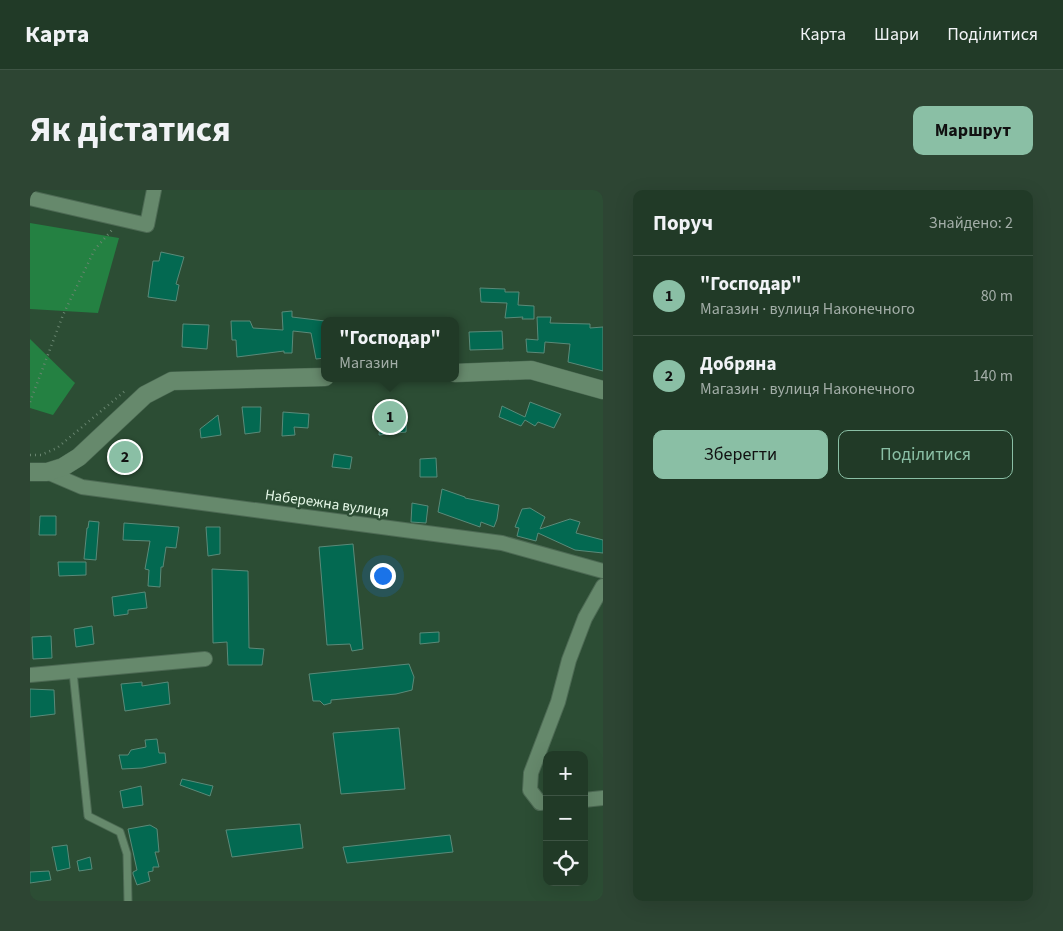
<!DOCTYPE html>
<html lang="uk">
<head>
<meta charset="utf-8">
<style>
  :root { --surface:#213a27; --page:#2d4533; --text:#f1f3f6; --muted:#a2ada7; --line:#3e5444; --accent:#8abfa5 }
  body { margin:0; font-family:"Source Sans 3",sans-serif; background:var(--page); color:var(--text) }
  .controls { position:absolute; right:15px; bottom:15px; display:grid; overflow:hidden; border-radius:10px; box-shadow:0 5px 20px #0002 }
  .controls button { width:45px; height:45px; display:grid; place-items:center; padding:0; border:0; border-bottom:1px solid var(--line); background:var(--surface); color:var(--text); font:25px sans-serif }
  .you { position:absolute; left:352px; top:385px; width:18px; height:18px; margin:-12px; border:4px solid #fff; border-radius:50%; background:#1a73e8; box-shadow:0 0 0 8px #1a73e833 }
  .badge { display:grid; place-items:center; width:32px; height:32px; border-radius:50%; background:var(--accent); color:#111; font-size:16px; font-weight:700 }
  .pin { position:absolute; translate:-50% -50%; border:2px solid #fff; box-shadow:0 1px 5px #0006 }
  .popup { position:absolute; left:291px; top:127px; width:138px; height:65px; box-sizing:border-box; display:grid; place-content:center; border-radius:10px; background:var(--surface); filter:drop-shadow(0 1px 4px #0005); font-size:16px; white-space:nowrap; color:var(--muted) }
  .popup b { font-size:19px; color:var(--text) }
  .popup::after { content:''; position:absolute; left:50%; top:100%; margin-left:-10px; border:10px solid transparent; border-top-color:var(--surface) }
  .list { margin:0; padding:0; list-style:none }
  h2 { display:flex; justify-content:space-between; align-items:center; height:65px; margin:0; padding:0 20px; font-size:21px }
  h2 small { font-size:16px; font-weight:400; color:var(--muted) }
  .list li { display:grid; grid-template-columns:32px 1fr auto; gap:15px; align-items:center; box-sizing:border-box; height:80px; padding:0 20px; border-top:1px solid var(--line) }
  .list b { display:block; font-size:19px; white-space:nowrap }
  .list p { margin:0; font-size:16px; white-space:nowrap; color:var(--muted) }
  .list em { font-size:16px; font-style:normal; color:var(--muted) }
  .actions { display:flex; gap:10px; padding:15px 20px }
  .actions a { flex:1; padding:11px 0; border:1px solid var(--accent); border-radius:10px; text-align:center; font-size:18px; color:var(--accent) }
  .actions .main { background:var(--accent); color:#111 }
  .icon { flex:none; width:28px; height:28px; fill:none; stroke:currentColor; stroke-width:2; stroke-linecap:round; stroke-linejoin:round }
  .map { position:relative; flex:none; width:573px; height:711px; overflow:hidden; border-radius:10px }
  header { display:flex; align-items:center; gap:30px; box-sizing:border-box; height:70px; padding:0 25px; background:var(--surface); border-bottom:1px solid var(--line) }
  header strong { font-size:24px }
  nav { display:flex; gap:28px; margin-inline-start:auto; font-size:18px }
  .intro { display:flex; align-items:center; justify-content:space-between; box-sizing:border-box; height:120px; padding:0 30px }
  h1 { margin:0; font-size:35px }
  .button { padding:12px 22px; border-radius:10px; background:var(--accent); color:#111; font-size:18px; font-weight:700 }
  main { display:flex; gap:30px; padding:0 30px }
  aside { flex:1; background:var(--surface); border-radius:10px; box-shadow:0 5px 20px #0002 }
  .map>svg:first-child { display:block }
  .green { fill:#248142 }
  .building { fill:#036951; stroke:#5a8a79 }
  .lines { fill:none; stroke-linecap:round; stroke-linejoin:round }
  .service-casing { stroke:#4d6a54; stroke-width:9 }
  .minor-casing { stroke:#4d6a54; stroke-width:16 }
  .tertiary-casing { stroke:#4d6a54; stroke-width:19 }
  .path { stroke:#68856f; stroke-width:2.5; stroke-dasharray:1 4; stroke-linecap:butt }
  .service { stroke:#66896c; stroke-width:7 }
  .minor { stroke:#66896c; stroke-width:14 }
  .tertiary { stroke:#66896c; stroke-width:18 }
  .labels { text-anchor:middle; stroke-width:4.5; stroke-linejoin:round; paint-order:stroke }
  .street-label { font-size:15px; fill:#e3f6e6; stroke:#2c4d34 }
</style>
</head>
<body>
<header>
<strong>Карта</strong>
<nav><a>Карта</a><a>Шари</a><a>Поділитися</a></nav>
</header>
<div class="intro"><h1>Як дістатися</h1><a class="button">Маршрут</a></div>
<main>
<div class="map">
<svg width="573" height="711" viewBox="0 0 573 711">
  <rect width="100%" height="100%" fill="#2c4d34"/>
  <!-- green -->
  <g class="green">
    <path d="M0,33l89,15 -21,75 -68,-4z"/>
    <path d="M0,149l45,44 -22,32 -23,-7z"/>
  </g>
  <!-- building -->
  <g class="building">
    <path d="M131,62l23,5 -8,27 3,1 -3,16 -28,-4 5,-36h6z"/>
    <path d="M450,98l25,1v3h14l-1,13 16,1v13h-12l1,-2 -18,1 2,-15 -26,-1z"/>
    <path d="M262,121v6l33,4v37l-9,1 -5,-26 -18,-2 -1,22h-8v-2l-47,6 -1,-17h-4l-1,-19h19l3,7 30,2 -1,-18z"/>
    <path d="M507,127h14l-1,6 40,1v4l13,-1v44l-35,-9 2,-18 -25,-2 -1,11 -17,-1 -1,-13 12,1z"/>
    <path d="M153,134l26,1 -2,24 -25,-2z"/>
    <path d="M472,141l1,18 -33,1 -1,-18z"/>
    <path d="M500,212l31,12 -7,14 -16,-6 -3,4 -10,-6 -4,6 -22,-9 3,-11 23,11z"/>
    <path d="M212,217h19l-1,25 -15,2z"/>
    <path d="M368,217l7,3 2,5 -1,17 -27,3 1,-12 -5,-6 4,-6z"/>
    <path d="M253,222l26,2 -1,14 -14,-1 1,8 -13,1z"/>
    <path d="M188,225l3,20 -20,3 -1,-9z"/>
    <path d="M99,259l3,14 -12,2 -2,-13z"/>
    <path d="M304,264l18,3 -2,12 -18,-2z"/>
    <path d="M406,268l1,19h-17v-18z"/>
    <path d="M412,299l23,8v1l34,7 -2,14 -3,8 -13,-5 -1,5 -42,-15z"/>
    <path d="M382,313l16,3 -2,17 -15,-1z"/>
    <path d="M500,318l15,9 -5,12 30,-10 10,3 -4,11 27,7v13l-28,-3 -37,-17 -2,8 -19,-5 2,-8 -4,-1 7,-18z"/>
    <path d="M10,326h16v19h-17z"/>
    <path d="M59,331l10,1 -3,38 -12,-1 3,-31h1z"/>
    <path d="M94,333l55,4 -3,21 -10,-1 -3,20h-2l-1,20 -12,-1 1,-16 -4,-1 5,-28 -27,-1z"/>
    <path d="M176,337h14v27l-12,2z"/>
    <path d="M323,354l10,105 -11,2 -2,-7 -23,1 -8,-98z"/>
    <path d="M28,372h28v13l-27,1z"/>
    <path d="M182,379l36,2 1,77 15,1 -2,16h-34l-1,-23 -14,1z"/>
    <path d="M115,402l2,16 -19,2v4l-14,2 -2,-19z"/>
    <path d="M62,436l2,18 -18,3 -2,-18z"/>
    <path d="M409,442v10l-19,2v-11z"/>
    <path d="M21,446l1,22 -19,1 -1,-22z"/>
    <path d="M379,474l5,13 -2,13 -16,4 -65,6v3l-7,2 -4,-4h-7l-4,-27z"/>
    <path d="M112,492v4l26,-4 2,22 -45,7 -4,-27z"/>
    <path d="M0,499l24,1 1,24 -25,3z"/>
    <path d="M369,538l6,61 -64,5 -8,-61z"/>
    <path d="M127,549l2,14h6l1,10 -24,5 -20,1 -3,-14h9l3,-5 15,-3 -1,-7z"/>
    <path d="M152,589l31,7 -3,10 -30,-11z"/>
    <path d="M111,596l2,19 -20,3 -3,-17z"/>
    <path d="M270,634l3,24 -71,9 -6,-27z"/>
    <path d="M120,635l7,4 2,23h-4l4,15h-6v4l-5,1 2,9 -13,4 -4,-11v-2l4,-2 -9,-41z"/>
    <path d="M420,645l3,17 -106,11 -4,-16z"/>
    <path d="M37,655l3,23 -13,3 -5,-24z"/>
    <path d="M60,667l2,12 -13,2 -2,-10z"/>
    <path d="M19,681l2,9 -21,3v-11z"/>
  </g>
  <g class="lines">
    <!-- service casing -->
    <g class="service-casing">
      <path id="service" d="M43,482l15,144 32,16 7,22 1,47"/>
    </g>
    <!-- minor casing -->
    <g class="minor-casing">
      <g id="minor">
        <path d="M0,8l117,27 7,-35"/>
        <path d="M17,282l35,15 420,56 101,28"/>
        <path d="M0,485l175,-16"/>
        <path d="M554,610l19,-2"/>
        <path d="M517,612l-7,1 -10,-13 1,-17 27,-71 11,-42 16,-42 18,-32"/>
      </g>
    </g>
    <!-- tertiary casing -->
    <g class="tertiary-casing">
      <g id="tertiary">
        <path d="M425,183l76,-3 72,20"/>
        <path d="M0,282h17l16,-5 16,-10 66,-62 27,-14 153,-4"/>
      </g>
    </g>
    <!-- path -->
    <g class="path">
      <path d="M0,212l33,-87 32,-66 17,-19"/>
      <path d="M0,265h11l16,-7 68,-57"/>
    </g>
    <!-- service -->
    <use href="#service" class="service"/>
    <!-- minor -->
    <use href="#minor" class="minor"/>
    <!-- tertiary -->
    <use href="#tertiary" class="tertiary"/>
  </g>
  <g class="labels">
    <!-- street labels -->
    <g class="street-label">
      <text transform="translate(297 313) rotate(8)" y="5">Набережна вулиця</text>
    </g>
  </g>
</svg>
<div class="controls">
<button>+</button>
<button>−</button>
<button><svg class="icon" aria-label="locate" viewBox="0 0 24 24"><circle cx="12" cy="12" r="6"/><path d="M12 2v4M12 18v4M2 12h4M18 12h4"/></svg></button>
</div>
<div class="you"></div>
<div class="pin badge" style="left:360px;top:227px">1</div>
<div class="popup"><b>&quot;Господар&quot;</b>Магазин</div>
<div class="pin badge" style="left:95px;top:267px">2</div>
</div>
<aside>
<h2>Поруч<small>Знайдено: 2</small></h2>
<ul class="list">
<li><span class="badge">1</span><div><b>&quot;Господар&quot;</b><p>Магазин · вулиця Наконечного</p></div><em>80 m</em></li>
<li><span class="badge">2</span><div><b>Добряна</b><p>Магазин · вулиця Наконечного</p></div><em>140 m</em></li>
</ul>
<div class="actions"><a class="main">Зберегти</a><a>Поділитися</a></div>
</aside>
</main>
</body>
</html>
